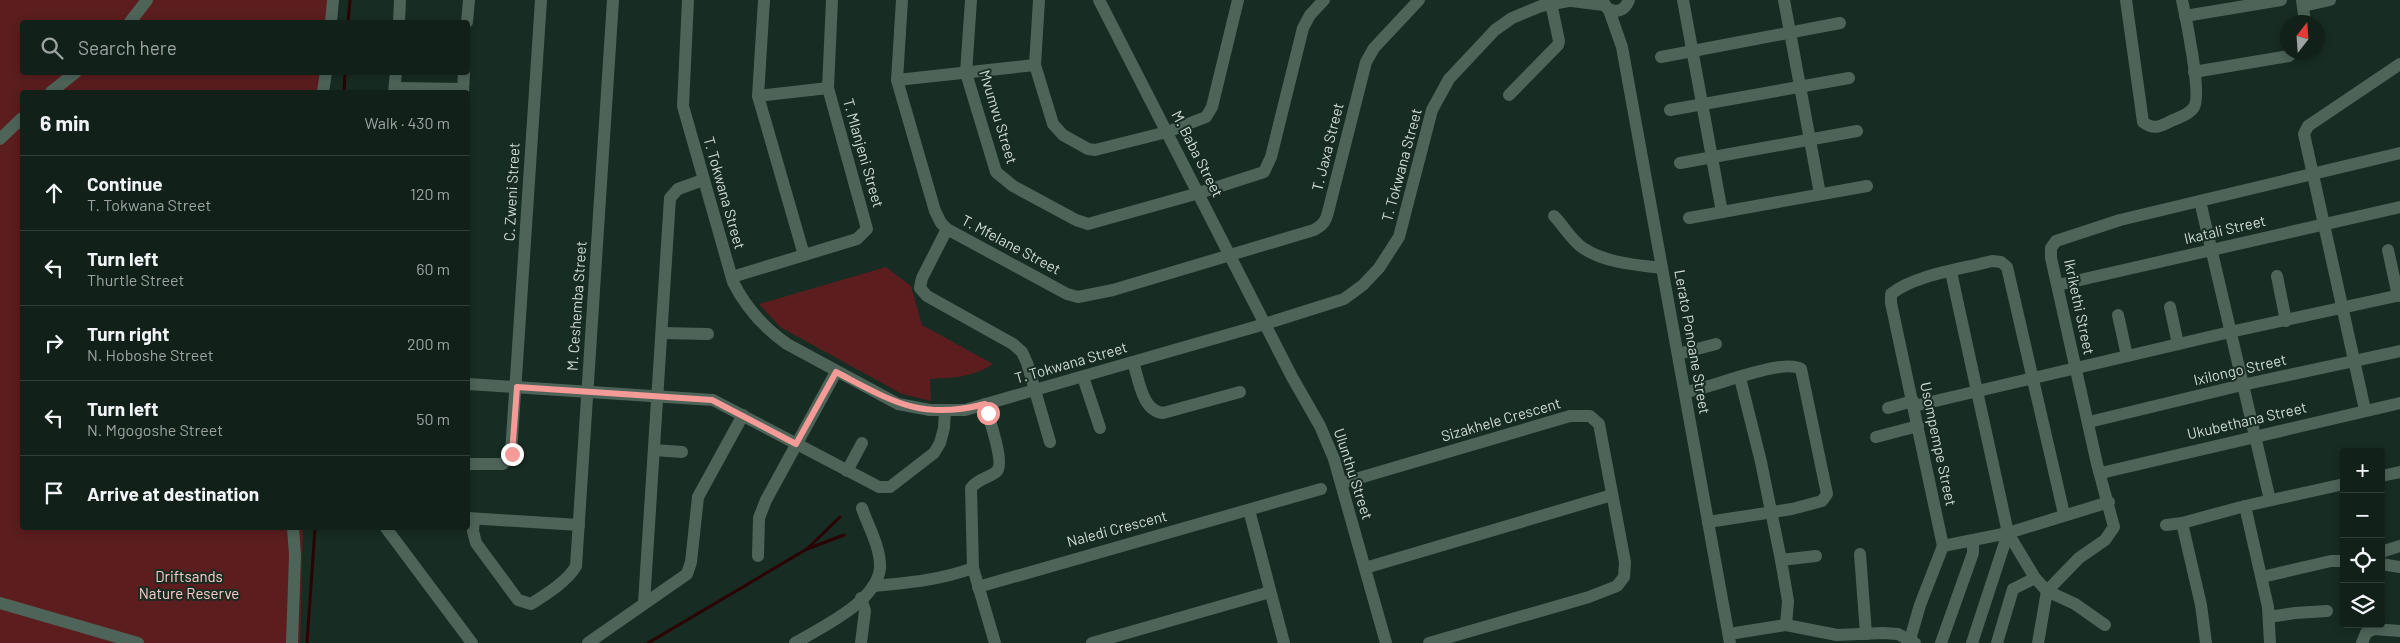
<!DOCTYPE html>
<html lang="en">
<head>
<meta charset="utf-8">
<style>
  :root { --surface:#11211a; --page:#1e2e27; --text:#f1f3f6; --muted:#9ca3a2; --line:#303e39 }
  body { margin:0; font-family:Barlow,sans-serif; background:var(--page); color:var(--text) }
  .controls { position:absolute; right:15px; bottom:15px; display:grid; overflow:hidden; border-radius:5px; box-shadow:0 2px 8px #0003 }
  .controls button { width:45px; height:45px; display:grid; place-items:center; padding:0; border:0; border-bottom:1px solid var(--line); background:var(--surface); color:var(--text); font:25px sans-serif }
  .compass { position:absolute; left:2280px; top:15px; width:45px; height:45px; border-radius:50%; background:var(--surface); box-shadow:0 2px 8px #0003; rotate:17deg }
  .stop { position:absolute; width:15px; height:15px; margin:-11px; border:4px solid #f59b97; border-radius:50%; background:#fff }
  .stop.end { background:#f59b97; border-color:#fff; box-shadow:0 1px 5px #0008 }
  .list { margin:0; padding:0; list-style:none }
  h2 { display:flex; justify-content:space-between; align-items:center; height:65px; margin:0; padding:0 20px; font-size:21px }
  h2 small { font-size:16px; font-weight:400; color:var(--muted) }
  .list li { display:grid; grid-template-columns:32px 1fr auto; gap:15px; align-items:center; box-sizing:border-box; height:75px; padding:0 20px; border-top:1px solid var(--line) }
  .list b { display:block; font-size:19px; white-space:nowrap }
  .list p { margin:0; font-size:16px; white-space:nowrap; color:var(--muted) }
  .list em { font-size:16px; font-style:normal; color:var(--muted) }
  .icon { flex:none; width:28px; height:28px; fill:none; stroke:currentColor; stroke-width:2; stroke-linecap:round; stroke-linejoin:round }
  .map { position:relative; flex:none; width:2400px; height:643px; overflow:hidden }
  .search { position:absolute; background:var(--surface); box-shadow:0 2px 8px #0003; left:20px; top:20px; width:450px; height:55px; display:flex; align-items:center; gap:12px; box-sizing:border-box; padding:0 18px; border-radius:5px; color:var(--muted); font-size:19px }
  .panel { position:absolute; background:var(--surface); box-shadow:0 2px 8px #0003; left:20px; top:90px; width:450px; height:440px; border-radius:5px }
  .map>svg:first-child { display:block }
  .green { fill:#5b1d1e }
  .lines { fill:none; stroke-linecap:round; stroke-linejoin:round }
  .stream { stroke:#2c0305; stroke-width:3 }
  .minor { stroke:#4e6458; stroke-width:12 }
  .route { stroke:#f59b97; stroke-width:6 }
  .labels { text-anchor:middle; stroke-width:4; stroke-linejoin:round; paint-order:stroke }
  .street-label { font-size:15px; fill:#cfdbd4; stroke:#172c22 }
  .park-label { font-size:15px; fill:#ffcdc9; stroke:#172c22 }
</style>
</head>
<body>
<div class="map">
<svg width="2400" height="643" viewBox="0 0 2400 643">
  <rect width="100%" height="100%" fill="#172c22"/>
  <!-- green -->
  <g class="green">
    <path d="M0,0h333l-1,22h-310v50l307,1 -1,19h-306v436h281l-3,115h-300z"/>
    <path d="M886,267l25,19 11,39 71,39c-20,13 -39,14 -63,15l1,22 -29,-7 -122,-67 -21,-23z"/>
  </g>
  <g class="lines">
    <!-- stream -->
    <g class="stream">
      <path d="M348,22l2,-22"/>
      <path d="M344,92l1,-20"/>
      <path d="M808,548l32,-31"/>
      <path d="M307,643l8,-115"/>
      <path d="M648,643l159,-94 37,-14"/>
    </g>
    <!-- minor -->
    <g class="minor">
      <path d="M688,0l-5,106 50,176c13,26 30,45 54,62l111,60 32,6h35l300,-86 79,-25 19,-14 16,-17 20,-31 33,-127 17,-31 46,-49 17,-12 29,-12 33,-6"/>
      <path d="M764,0l-6,96 46,159"/>
      <path d="M902,0l-5,80 38,131 6,12 6,6 120,65 11,3 35,-7 201,-60c9,-5 12,-9 14,-18l38,-150 8,-14 45,-48"/>
      <path d="M971,0l-5,73 30,99 17,14 63,34 12,4 111,-31 65,-21 7,-15 32,-129 7,-13 14,-15"/>
      <path d="M1039,0l-4,65 18,59 10,11 25,14 7,1 72,-18 39,-15 6,-10 26,-107"/>
      <path d="M1099,0l193,377 28,49 14,33 52,184"/>
      <path d="M1602,0l5,8c10,6 18,2 22,-8"/>
      <path d="M1683,0l39,212"/>
      <path d="M1784,0l36,194"/>
      <path d="M2126,0l17,122c10,8 17,5 28,-1 7,-3 19,-7 23,-14 8,-12 -8,-89 -12,-107"/>
      <path d="M2302,0l3,22"/>
      <path d="M1571,1l33,4"/>
      <path d="M2303,6l27,-6"/>
      <path d="M1609,10l13,37 108,596"/>
      <path d="M2185,16l96,-16"/>
      <path d="M130,22l17,-22"/>
      <path d="M331,22l2,-22"/>
      <path d="M399,22l1,-22"/>
      <path d="M467,22l2,-22"/>
      <path d="M1661,57l179,-34"/>
      <path d="M2194,72l95,-16 4,-4"/>
      <path d="M897,80l138,-15"/>
      <path d="M395,88l68,1"/>
      <path d="M51,92l25,-20"/>
      <path d="M323,92l3,-20"/>
      <path d="M394,92l2,-20"/>
      <path d="M463,92l1,-20"/>
      <path d="M1509,95l49,-50 1,-4 -8,-38"/>
      <path d="M758,96l70,-8"/>
      <path d="M1670,110l179,-32"/>
      <path d="M0,139l22,-21"/>
      <path d="M1680,163l177,-32"/>
      <path d="M2200,201l70,299"/>
      <path d="M1554,216c10,10 17,24 29,32 22,15 54,17 79,20"/>
      <path d="M1689,218l178,-32"/>
      <path d="M947,229l-25,49 -2,10 7,8 86,48 9,8 5,11 23,79"/>
      <path d="M2388,250l10,46"/>
      <path d="M1951,272l57,261 27,45 12,13 32,-33 26,-18 9,-13 -17,-63 -46,-206v-10l5,-7 64,-21 280,-67"/>
      <path d="M2277,276l9,45"/>
      <path d="M732,277l125,-38 10,-10 -39,-141 4,-88"/>
      <path d="M2058,285l342,-78"/>
      <path d="M2170,307l8,37"/>
      <path d="M2118,315l9,41"/>
      <path d="M662,333l46,1"/>
      <path d="M1678,354l38,-10"/>
      <path d="M1133,362c6,18 9,49 30,51l77,-21"/>
      <path d="M1083,377l17,51"/>
      <path d="M1740,378l21,84 20,98"/>
      <path d="M468,384l245,16 166,87h11l44,-34 6,-10 4,-15 1,-17"/>
      <path d="M1685,392c24,-3 99,-35 116,-23l26,125 -5,7 -30,8 -84,13"/>
      <path d="M1914,406l316,-74 170,-37"/>
      <path d="M1888,408l25,-7"/>
      <path d="M2365,410l-61,-276 4,-8 92,-62"/>
      <path d="M2089,422l153,-37 158,-34"/>
      <path d="M1876,437l42,-11"/>
      <path d="M654,450l28,2"/>
      <path d="M468,464h35l8,-11 30,-453"/>
      <path d="M847,471l15,-28"/>
      <path d="M2101,473l299,-70"/>
      <path d="M2381,476l19,-4"/>
      <path d="M1342,483l228,-67h20l9,8 26,138 -1,15 -7,9 -28,11 -160,46"/>
      <path d="M2245,506l23,101 2,36"/>
      <path d="M1249,510l35,133"/>
      <path d="M468,518l111,7"/>
      <path d="M474,519l-1,12 3,12 42,57 13,4c14,-9 37,-23 45,-38l37,-566"/>
      <path d="M2182,523l19,82 5,38"/>
      <path d="M2166,525l16,-2 63,-17 99,-22"/>
      <path d="M386,528l86,115"/>
      <path d="M1943,546l-52,-243v-9c23,-19 71,-25 101,-33l9,1 6,5 57,247"/>
      <path d="M1943,546l65,-13 101,-31"/>
      <path d="M2381,552l19,-6"/>
      <path d="M1860,554l6,80"/>
      <path d="M758,556l1,-38 7,-18 70,-128"/>
      <path d="M2381,564l19,3"/>
      <path d="M973,568l-2,-80c8,-10 19,-10 26,-17 8,-9 -9,-55 -12,-67"/>
      <path d="M1365,568l247,-73"/>
      <path d="M2262,577l69,-16h13"/>
      <path d="M873,586c34,-3 68,-6 100,-18l22,75"/>
      <path d="M978,587l343,-98"/>
      <path d="M0,603l138,40"/>
      <path d="M644,603l26,-405 8,-9 25,-9"/>
      <path d="M2269,617l26,-4 32,-2"/>
      <path d="M1786,625l2,-24 -7,-41 35,-4"/>
      <path d="M1729,634l57,-9 51,10 46,-2 15,1 17,9"/>
      <path d="M292,643l3,-88 -2,-27"/>
      <path d="M588,643l99,-69 4,-12 7,-65 45,-82"/>
      <path d="M795,643c25,-15 82,-41 85,-75 1,-20 -12,-42 -18,-60"/>
      <path d="M861,643l4,-32 -4,-13"/>
      <path d="M1092,643l178,-51"/>
      <path d="M1909,643l11,-38 23,-59"/>
      <path d="M1941,643l32,-90v-13"/>
      <path d="M1972,643l36,-110"/>
      <path d="M1997,643l16,-54 22,-11"/>
      <path d="M2038,643l9,-52 28,13 30,21"/>
      <path d="M2362,643l4,-10 8,-4 26,2"/>
    </g>
  </g>
  <g class="lines">
    <!-- route -->
    <path class="route" d="M512,454l5,-67 195,13 84,44 40,-72c56,29 84,49 149,32l3,9"/>
  </g>
  <g class="labels">
    <!-- street labels -->
    <g class="street-label">
      <text transform="translate(998 117) rotate(73)" y="5">Mvumvu Street</text>
      <text transform="translate(1328 147) rotate(-76)" y="5">T. Jaxa Street</text>
      <text transform="translate(863 153) rotate(74)" y="5">T. Mlanjeni Street</text>
      <text transform="translate(1197 154) rotate(63)" y="5">M. Baba Street</text>
      <text transform="translate(1402 165) rotate(-75)" y="5">T. Tokwana Street</text>
      <text transform="translate(512 192) rotate(-87)" y="5">C. Zweni Street</text>
      <text transform="translate(724 193) rotate(74)" y="5">T. Tokwana Street</text>
      <text transform="translate(2225 230) rotate(-13)" y="5">Ikatali Street</text>
      <text transform="translate(1011 245) rotate(28)" y="5">T. Mfelane Street</text>
      <text transform="translate(577 306) rotate(-86)" y="5">M. Ceshemba Street</text>
      <text transform="translate(2079 307) rotate(78)" y="5">Ikrikethi Street</text>
      <text transform="translate(1692 342) rotate(80)" y="5">Lerato Ponoane Street</text>
      <text transform="translate(1071 363) rotate(-16)" y="5">T. Tokwana Street</text>
      <text transform="translate(2240 370) rotate(-13)" y="5">Ixilongo Street</text>
      <text transform="translate(1501 420) rotate(-16)" y="5">Sizakhele Crescent</text>
      <text transform="translate(2247 421) rotate(-13)" y="5">Ukubethana Street</text>
      <text transform="translate(1938 444) rotate(78)" y="5">Usompempe Street</text>
      <text transform="translate(1353 474) rotate(72)" y="5">Ulunthu Street</text>
      <text transform="translate(1117 529) rotate(-15)" y="5">Naledi Crescent</text>
    </g>
    <!-- park labels -->
    <g class="park-label">
      <text x="189" y="582">Driftsands<tspan x="189" dy="17">Nature Reserve</tspan></text>
    </g>
  </g>
</svg>
<div class="controls">
<button>+</button>
<button>−</button>
<button><svg class="icon" aria-label="locate" viewBox="0 0 24 24"><circle cx="12" cy="12" r="6"/><path d="M12 2v4M12 18v4M2 12h4M18 12h4"/></svg></button>
<button><svg class="icon" aria-label="layers" viewBox="0 0 24 24"><path d="M12 4l9 5-9 5-9-5zM3 14l9 5 9-5"/></svg></button>
</div>
<svg class="compass" viewBox="-18 -18 36 36"><path d="M0-13l5 13h-10z" fill="#e53935"/><path d="M0 13l5-13h-10z" fill="#9ca3a2"/></svg>
<div class="stop" style="left:988px;top:413px"></div>
<div class="stop end" style="left:512px;top:454px"></div>
<div class="search"><svg class="icon" aria-label="search" viewBox="0 0 24 24"><circle cx="10" cy="10" r="6"/><path d="M15 15l6 6"/></svg>Search here</div>
<section class="panel">
<h2>6 min<small>Walk · 430 m</small></h2>
<ul class="list">
<li><svg class="icon" aria-label="ahead" viewBox="0 0 24 24"><path d="M12 20V5M6 11l6-6 6 6"/></svg><div><b>Continue</b><p>T. Tokwana Street</p></div><em>120 m</em></li>
<li><svg class="icon" aria-label="left" viewBox="0 0 24 24"><path d="M17 20v-9H6M10 6l-5 5 5 5"/></svg><div><b>Turn left</b><p>Thurtle Street</p></div><em>60 m</em></li>
<li><svg class="icon" aria-label="right" viewBox="0 0 24 24"><path d="M7 20v-9h11M14 6l5 5-5 5"/></svg><div><b>Turn right</b><p>N. Hoboshe Street</p></div><em>200 m</em></li>
<li><svg class="icon" aria-label="left" viewBox="0 0 24 24"><path d="M17 20v-9H6M10 6l-5 5 5 5"/></svg><div><b>Turn left</b><p>N. Mgogoshe Street</p></div><em>50 m</em></li>
<li><svg class="icon" aria-label="arrive" viewBox="0 0 24 24"><path d="M6 21V4h12l-3 4 3 4H6"/></svg><div><b>Arrive at destination</b></div></li>
</ul>
</section>
</div>
</body>
</html>
